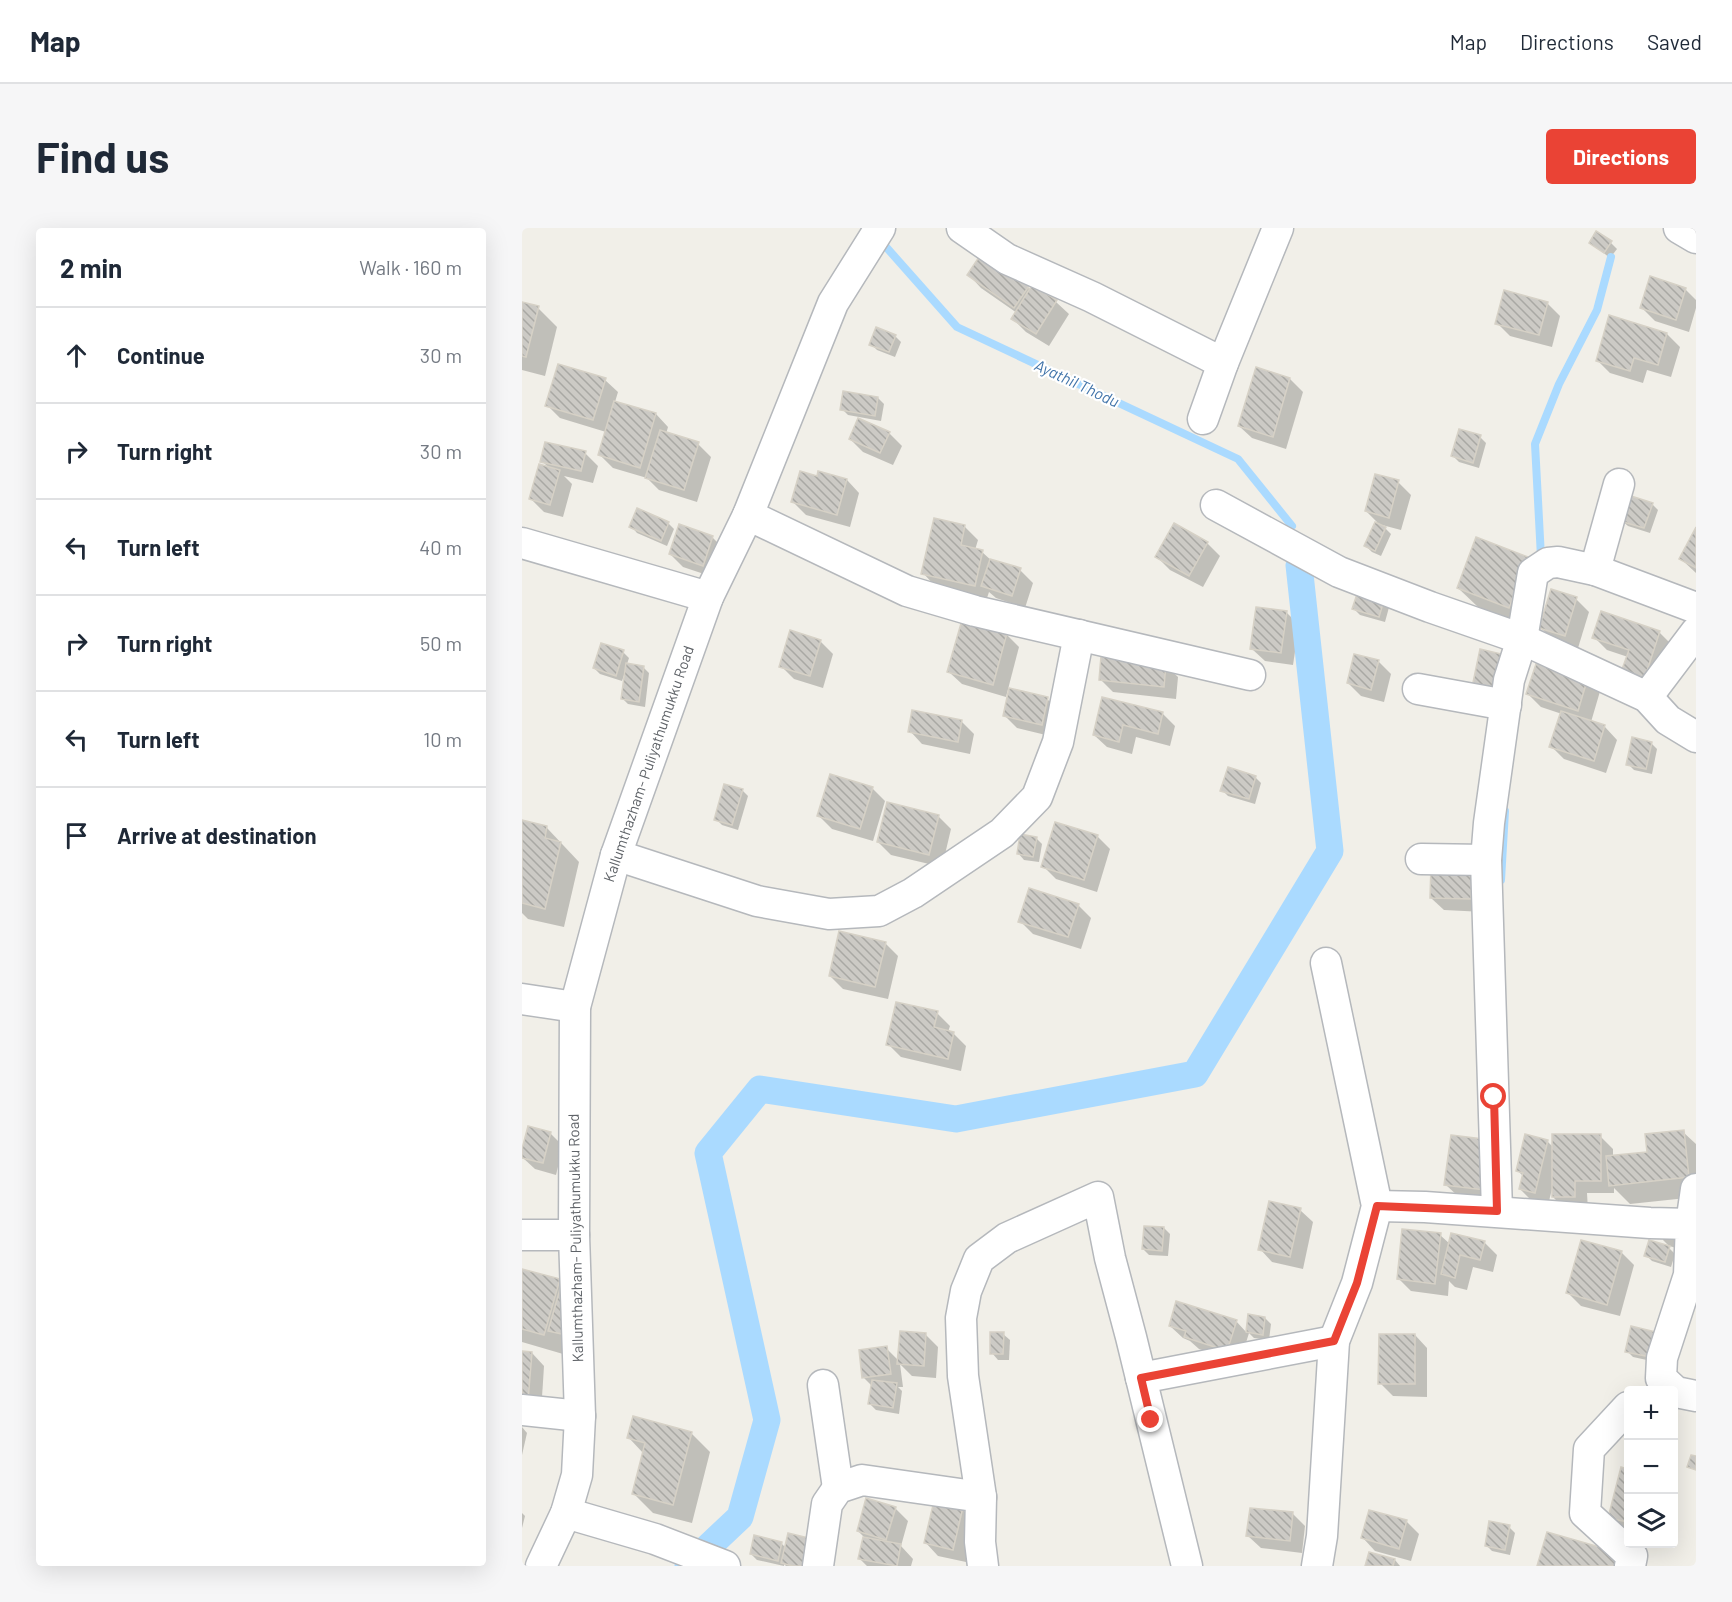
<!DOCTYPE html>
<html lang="en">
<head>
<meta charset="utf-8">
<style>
  :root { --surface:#fff; --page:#f6f6f7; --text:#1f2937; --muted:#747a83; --line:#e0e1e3; --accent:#ea4335 }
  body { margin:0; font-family:Barlow,sans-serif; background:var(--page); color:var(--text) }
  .controls { position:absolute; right:18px; bottom:18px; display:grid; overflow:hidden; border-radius:6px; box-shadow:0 6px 24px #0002 }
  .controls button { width:54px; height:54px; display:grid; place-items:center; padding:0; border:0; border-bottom:2px solid var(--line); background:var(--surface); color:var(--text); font:30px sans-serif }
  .stop { position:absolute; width:18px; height:18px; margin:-14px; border:4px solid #ea4335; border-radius:50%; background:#fff }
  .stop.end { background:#ea4335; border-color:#fff; box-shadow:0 2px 6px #0008 }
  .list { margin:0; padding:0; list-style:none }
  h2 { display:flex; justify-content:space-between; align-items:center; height:78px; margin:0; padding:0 24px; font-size:26px }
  h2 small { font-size:20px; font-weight:400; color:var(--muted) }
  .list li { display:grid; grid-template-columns:39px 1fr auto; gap:18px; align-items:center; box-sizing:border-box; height:96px; padding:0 24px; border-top:2px solid var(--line) }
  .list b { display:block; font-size:22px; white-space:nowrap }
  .list em { font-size:20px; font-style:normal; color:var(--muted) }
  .icon { flex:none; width:33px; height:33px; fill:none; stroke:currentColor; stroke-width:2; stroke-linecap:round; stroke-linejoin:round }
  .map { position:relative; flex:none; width:1174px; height:1338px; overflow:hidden; border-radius:6px }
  header { display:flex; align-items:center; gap:36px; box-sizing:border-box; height:84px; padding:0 30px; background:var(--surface); border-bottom:2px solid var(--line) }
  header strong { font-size:28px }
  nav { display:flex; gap:33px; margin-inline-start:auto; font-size:21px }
  .intro { display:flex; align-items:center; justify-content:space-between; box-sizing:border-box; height:144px; padding:0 36px }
  h1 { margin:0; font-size:42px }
  .button { padding:15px 27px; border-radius:6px; background:var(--accent); color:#fff; font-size:21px; font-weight:700 }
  main { display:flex; gap:36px; padding:0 36px }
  aside { flex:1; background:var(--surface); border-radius:6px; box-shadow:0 6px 24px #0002 }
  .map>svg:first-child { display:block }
  .shadow { fill:#0003 }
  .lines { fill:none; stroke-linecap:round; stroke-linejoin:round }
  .stream { stroke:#aadaff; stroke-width:8 }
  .canal { stroke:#aadaff; stroke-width:27 }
  .building { fill:url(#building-back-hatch); stroke:#d6d1c6; stroke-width:1.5 }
  .street-casing { stroke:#b5b8bc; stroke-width:33 }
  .street { stroke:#fff; stroke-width:30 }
  .route { stroke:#ea4335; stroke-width:8 }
  .labels { text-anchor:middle; stroke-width:4.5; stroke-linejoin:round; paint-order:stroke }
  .street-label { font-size:15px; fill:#5f6368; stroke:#fff }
  .water-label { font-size:16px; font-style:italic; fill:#4174aa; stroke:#fff }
</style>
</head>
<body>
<header>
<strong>Map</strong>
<nav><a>Map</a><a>Directions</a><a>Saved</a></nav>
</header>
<div class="intro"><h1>Find us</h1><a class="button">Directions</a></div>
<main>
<aside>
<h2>2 min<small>Walk · 160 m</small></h2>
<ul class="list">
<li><svg class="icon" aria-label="ahead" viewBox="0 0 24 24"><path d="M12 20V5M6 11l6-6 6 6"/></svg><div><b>Continue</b></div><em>30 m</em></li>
<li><svg class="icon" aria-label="right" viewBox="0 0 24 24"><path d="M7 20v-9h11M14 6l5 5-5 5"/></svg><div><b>Turn right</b></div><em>30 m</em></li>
<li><svg class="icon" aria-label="left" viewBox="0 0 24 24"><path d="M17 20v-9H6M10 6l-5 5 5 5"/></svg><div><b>Turn left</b></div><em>40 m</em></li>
<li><svg class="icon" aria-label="right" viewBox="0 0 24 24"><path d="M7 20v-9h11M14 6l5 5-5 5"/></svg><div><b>Turn right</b></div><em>50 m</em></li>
<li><svg class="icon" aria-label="left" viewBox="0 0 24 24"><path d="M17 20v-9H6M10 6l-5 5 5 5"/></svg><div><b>Turn left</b></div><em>10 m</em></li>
<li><svg class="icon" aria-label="arrive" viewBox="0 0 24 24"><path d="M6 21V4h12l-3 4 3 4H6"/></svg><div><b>Arrive at destination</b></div></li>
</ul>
</aside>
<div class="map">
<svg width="1174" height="1338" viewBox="0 0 1174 1338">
  <defs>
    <pattern id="building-back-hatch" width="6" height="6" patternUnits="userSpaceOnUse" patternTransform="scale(1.5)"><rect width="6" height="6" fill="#cccac5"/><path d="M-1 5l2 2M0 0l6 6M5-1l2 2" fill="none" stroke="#a9a8a4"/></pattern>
  </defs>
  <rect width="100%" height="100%" fill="#f1efe8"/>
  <!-- shadow -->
  <g class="shadow">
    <path d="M1069,15h20l6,6 -7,9z"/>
    <path d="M460,28l49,34 25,12 13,12 -20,32 -23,-14 -13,-13 4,-6 -36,-25 -12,-13z"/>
    <path d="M1163,61l11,11v8l-7,24 -34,-11 -13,-13z"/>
    <path d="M1025,75l13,13 -8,31 -42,-11 -13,-13z"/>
    <path d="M0,76l16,4 19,19 -12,49 -23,-6z"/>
    <path d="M1145,106l13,13 -9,30 -24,-7 -4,13 -33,-10 -13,-13z"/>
    <path d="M373,108l6,6 -6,15 -18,-7 -6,-6z"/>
    <path d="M768,151l13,13 -17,57 -34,-11 -13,-12z"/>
    <path d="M83,152l13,12 -3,10 41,12 12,13 -2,7 32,10 13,13 -14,45 -38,-12 -12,-12 -34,-10 -13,-13 6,-23 -46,-14 -13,-13z"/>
    <path d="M356,170l6,6 -3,17 -33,-6 -6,-6z"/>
    <path d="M367,205l13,13 -9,19 -30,-13 -13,-13z"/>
    <path d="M958,209l6,6 -7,25 -20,-6 -6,-6z"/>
    <path d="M63,225l13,13 -5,17 -29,-7 8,8 -9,33 -19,-5 -13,-13 19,-30 -8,-8z"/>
    <path d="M296,250l29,2 12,13 -9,34 -44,-12 -13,-13z"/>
    <path d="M876,254l13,13 -10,35 -19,-5 9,9 -10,22 -9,-4 -6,-6 11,-24 -11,-11z"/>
    <path d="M1130,276l6,6 -8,23 -22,-7 -7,-6z"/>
    <path d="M413,292l30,7 13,13 -3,10 7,2 10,9 28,9 13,13 -8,25 -29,-10 -7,-6 -2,6 -52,-12 -12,-13z"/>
    <path d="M146,295l6,6 -7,17 -30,-13 -6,-7z"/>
    <path d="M1174,302v43l-15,-14z"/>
    <path d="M190,309l13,13 -9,28 -33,-11 -13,-13z"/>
    <path d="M685,315l13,13 -17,31 -33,-17 -13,-13z"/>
    <path d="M1006,330l19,19 -19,49 -50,-19 -20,-19z"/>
    <path d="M1054,371l13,13 -11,36 -25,-8 -13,-13z"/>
    <path d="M869,372l-6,22 -25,-7 -6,-6z"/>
    <path d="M764,384l13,13 -6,40 -28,-4 -13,-12z"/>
    <path d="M1137,404l13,13 -15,47 -29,-35 -21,-7 -13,-13z"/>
    <path d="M484,406l13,13 -13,50 -44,-13 -13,-12z"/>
    <path d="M298,413l13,13 -10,34 -29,-9 -13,-13z"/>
    <path d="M101,424l6,6 -2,6 16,3 6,6 -4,34 -17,-3 -6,-6 4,-23h-2l-2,6 -22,-7 -6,-6z"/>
    <path d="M1017,431l62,29 -10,34 14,5 12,13 -11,33 -42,-14 -13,-13 11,-32 -21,-7 -13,-13z"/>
    <path d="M856,433l13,13 -7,28 -23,-6 -13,-13z"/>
    <path d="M643,437l13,12 -2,22 -63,-7 -13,-13z"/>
    <path d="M525,471l13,12 -6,26 -37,-9 -13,-13z"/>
    <path d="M581,471l59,14 13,13 -5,20 -34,-9 -4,17 -25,-7 -13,-12z"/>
    <path d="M439,493l13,13 -4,20 -48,-10 -12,-13z"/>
    <path d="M1129,515l6,6 -5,25 -18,-4 -6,-6z"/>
    <path d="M733,549l6,6 -6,21 -27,-8 -6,-6z"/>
    <path d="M350,560l13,13 -12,40 -41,-12 -13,-13z"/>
    <path d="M220,562l6,6 -10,34 -16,-5 -6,-6z"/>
    <path d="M416,588l13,13 -9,38 -51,-12 -13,-13z"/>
    <path d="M0,594l25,6 32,34 -15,65 -36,-8 -6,-6z"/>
    <path d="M575,608l13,13 -13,43 -41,-13 -13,-13z"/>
    <path d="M514,610l6,6 -3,18 -15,-2 -6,-7z"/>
    <path d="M949,640l13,44 -40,-2 -13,-12z"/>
    <path d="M556,677l13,13 -10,31 -48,-15 -13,-13z"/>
    <path d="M363,715l13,13 -10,43 -45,-10 -13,-13z"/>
    <path d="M415,785l13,13 -2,6 5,1 13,13 -5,25 -60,-14 -13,-13z"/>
    <path d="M1161,904l13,12v53l-66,7 -16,-16v5h-27l1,17h-22l-13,-13 -1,-8 -4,16 -15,-3 -13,-13 3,-13 -5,-5 8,-35 22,6 5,5 47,-11 13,13v8l35,-4z"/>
    <path d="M28,905l13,13 -7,29 -21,-6 -13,-12z"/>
    <path d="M969,913l7,61 -39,-5 -13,-12z"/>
    <path d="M778,982l13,12 -10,47 -31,-7 -12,-13z"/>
    <path d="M1145,999l21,24 -19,-5 -6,-6z"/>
    <path d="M642,1000l6,6 -2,22 -19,-1 -6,-6z"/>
    <path d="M918,1007l10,9 34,-2 13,13 -4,17 -20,-5 -6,23 -12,-3 -6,-6 -1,15 -37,-5 -13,-13z"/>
    <path d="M1147,1020l6,6 -4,13 -19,-6 -6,-6z"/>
    <path d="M1099,1024l13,13 -14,51 -39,-10 -13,-13z"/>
    <path d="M0,1042l37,11 3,3 1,70 -41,-12z"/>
    <path d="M728,1088l15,2 6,6 -2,16 -15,-2 -5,-5 -9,29 -41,-13 -9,-8 -7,-3 -13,-12 66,-5 11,12z"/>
    <path d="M1110,1100l24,34 -23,-5 -6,-6z"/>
    <path d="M403,1106l13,13 -2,31 -24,-2 -12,-12 3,23h-5l4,4 -3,23 -23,-4 -6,-6 2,-18 -8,-8 22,-30 13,13z"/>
    <path d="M481,1106l7,6 -1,20h-11l-6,-7z"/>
    <path d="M893,1107l12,13v49l-34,-1 -13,-13z"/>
    <path d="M0,1125h10l12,13 -3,47 -19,-2z"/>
    <path d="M0,1199l5,6 -5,22z"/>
    <path d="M169,1205l19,19 -18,71 -39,-10 -19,-19 10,-40 -15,-16z"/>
    <path d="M1100,1241l6,2v61l-5,-2 -13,-13z"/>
    <path d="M373,1280l13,13 -7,25 12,13 -2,7h-44l-7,-7 7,-19 -9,-9z"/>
    <path d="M440,1281l13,13 -9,40 -28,-6 -12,-13z"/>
    <path d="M0,1285l3,3 -3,12z"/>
    <path d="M770,1285l13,13 -3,27 -41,-5 -13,-12z"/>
    <path d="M884,1293l13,13 -8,27 -36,-10 -12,-13z"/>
    <path d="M987,1299l6,6 -5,22 -18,-4 -6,-6z"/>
    <path d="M259,1315l5,5 41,18h-41l-2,-2v2l-27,-6 -6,-6z"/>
    <path d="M873,1332l5,6h-34z"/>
  </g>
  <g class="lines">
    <!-- stream -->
    <g class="stream">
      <path d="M357,11l78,88 281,132 54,67"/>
      <path d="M1019,329l-6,-113 24,-60 38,-74 14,-53"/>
      <path d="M979,652l4,-69"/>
    </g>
    <!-- canal -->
    <path class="canal" d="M166,1338l52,-49 27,-97 -59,-267 52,-64 196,30 239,-45 135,-223 -31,-286"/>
  </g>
  <!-- building -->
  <g class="building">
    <path d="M1074,3l16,10 -8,12 -15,-10z"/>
    <path d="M459,26l48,32 -15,22 -47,-33z"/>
    <path d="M1128,48l36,12 -10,32 -36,-12z"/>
    <path d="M510,57l25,15 -21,34 -25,-15z"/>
    <path d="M982,62l44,12 -9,33 -44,-11z"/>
    <path d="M0,74l17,4 -13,51 -4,-1z"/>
    <path d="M1087,87l58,18 -9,32 -24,-7 -4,13 -34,-10z"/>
    <path d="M354,99l20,8 -7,17 -20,-7z"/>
    <path d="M36,136l48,14 -13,42 -48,-14z"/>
    <path d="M734,139l34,11 -17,59 -35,-11z"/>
    <path d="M321,163l35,6 -3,19 -35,-6z"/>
    <path d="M92,173l42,12 -16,55 -42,-13z"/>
    <path d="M336,190l32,14 -10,21 -31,-14z"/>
    <path d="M937,201l22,6 -8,28 -22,-7z"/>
    <path d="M138,202l39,12 -15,48 -39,-12z"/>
    <path d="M23,214l41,9 -5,20 -41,-9z"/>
    <path d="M17,236l21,6 -10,35 -21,-6z"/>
    <path d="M278,243l17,5 1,-5 29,8 -10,36 -46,-13z"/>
    <path d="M853,246l24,6 -10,38 -24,-7z"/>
    <path d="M1106,267l25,8 -9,25 -24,-7z"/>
    <path d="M115,280l32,14 -8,19 -32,-14z"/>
    <path d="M412,290l31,7 -4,20 22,5 -8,36 -54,-12z"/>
    <path d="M853,294l11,5 -11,24 -11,-5z"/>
    <path d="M652,295l34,19 -19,34 -34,-19z"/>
    <path d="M157,296l34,12 -10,30 -34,-12z"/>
    <path d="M1174,299v41l-17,-9z"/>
    <path d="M954,309l52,20 -19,51 -52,-20z"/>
    <path d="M468,331l31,9 -9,28 -31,-10z"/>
    <path d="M838,357l26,8 -7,24 -27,-8z"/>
    <path d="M1029,361l26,8 -12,39 -26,-8z"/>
    <path d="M734,379l31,4 -6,42 -31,-4z"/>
    <path d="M1079,383l59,20 -16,49 -23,-8 8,-22 -37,-12z"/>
    <path d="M440,392l45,13 -14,52 -46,-13z"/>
    <path d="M268,402l31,10 -11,36 -31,-9z"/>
    <path d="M79,415l23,7 -8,26 -23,-8z"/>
    <path d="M958,421l34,8 -11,47 -33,-7z"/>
    <path d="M832,426l25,6 -8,30 -24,-7z"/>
    <path d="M579,428l65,7 -2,24 -65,-7z"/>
    <path d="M1016,430l51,16 -11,37 -52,-17z"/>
    <path d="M104,435l18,3 -5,36 -18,-3z"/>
    <path d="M487,460l39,9 -6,28 -39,-9z"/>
    <path d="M580,469l61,15 -5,22 -35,-9 -4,17 -26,-7z"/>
    <path d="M390,482l50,10 -4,22 -50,-10z"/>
    <path d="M1039,483l44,14 -11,36 -45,-14z"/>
    <path d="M1110,509l20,5 -6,27 -20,-4z"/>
    <path d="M706,539l28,9 -7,23 -29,-8z"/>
    <path d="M308,546l43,13 -13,42 -43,-13z"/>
    <path d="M202,556l19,5 -11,36 -18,-5z"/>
    <path d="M365,574l52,13 -10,40 -52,-13z"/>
    <path d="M0,592l25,6 -2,12 16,4 -16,67 -23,-6z"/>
    <path d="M533,594l43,13 -14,45 -43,-13z"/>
    <path d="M498,606l17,3 -4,20 -16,-3z"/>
    <path d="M909,638l41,1 -1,32 -41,-1z"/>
    <path d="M507,660l50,16 -11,33 -50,-15z"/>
    <path d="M317,703l47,11 -11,45 -46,-11z"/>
    <path d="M374,774l42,9 -4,16 20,5 -6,27 -62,-14z"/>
    <path d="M6,898l23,6 -8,31 -21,-5v-9z"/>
    <path d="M1162,902l5,47 -80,9 -3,-30 41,-4 -2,-18z"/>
    <path d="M1003,906l23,6 -13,53 -16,-4 4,-16 -7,-2z"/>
    <path d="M1030,906h49v47h-26v16h-23z"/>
    <path d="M929,907l40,5 -6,50 -41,-5z"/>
    <path d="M747,973l32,7 -11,49 -32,-7z"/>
    <path d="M622,998l20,1 -2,24 -20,-2z"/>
    <path d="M880,1001l39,4 -6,51 -38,-5z"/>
    <path d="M929,1005l34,8 -5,19 -20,-5 -5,23 -14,-4z"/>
    <path d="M1059,1012l41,11 -15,54 -41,-12z"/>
    <path d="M1127,1012l21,6 -5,16 -21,-6z"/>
    <path d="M0,1041l38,10 -16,56 -22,-6z"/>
    <path d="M40,1054l13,4 -13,48 -14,-3z"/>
    <path d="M654,1073l61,19 -10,31 -43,-14 2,-6 -17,-5z"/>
    <path d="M726,1086l17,3 -2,18 -17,-3z"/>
    <path d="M1109,1098l25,6 -5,25 -26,-5z"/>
    <path d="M378,1103l26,2 -2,33 -27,-2z"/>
    <path d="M468,1104h14l-1,22h-13z"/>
    <path d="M857,1106h36v50h-37z"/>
    <path d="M365,1118l4,28 -29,4 -3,-28z"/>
    <path d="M0,1123l10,1 -4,49 -6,-1z"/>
    <path d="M350,1152l25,3 -4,25 -25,-4z"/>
    <path d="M111,1188l59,16 -19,73 -41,-11 13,-51 -18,-5z"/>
    <path d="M1169,1227l5,1v14l-9,-3z"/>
    <path d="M1099,1239l7,2v53l-20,-4z"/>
    <path d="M344,1270l30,9 -10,33 -29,-9z"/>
    <path d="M412,1273l29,6 -10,43 -29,-7z"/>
    <path d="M728,1280l43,4 -3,29 -44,-5z"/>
    <path d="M847,1282l38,10 -8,29 -38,-11z"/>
    <path d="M967,1293l21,4 -5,25 -20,-4z"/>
    <path d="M1025,1304l77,22 -4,12h-83z"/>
    <path d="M266,1305l29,7 -6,26h-18l-12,-3z"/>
    <path d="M232,1307l28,7 -4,19 -28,-7z"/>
    <path d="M341,1309l38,7 -4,22 -39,-7z"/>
    <path d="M847,1324l26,7 -2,7h-28z"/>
  </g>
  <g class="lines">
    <!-- street casing -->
    <g class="street-casing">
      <g id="street">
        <path d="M440,0l45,31 85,38 131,66"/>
        <path d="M1157,0l17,10"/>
        <path d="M681,191l20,-56 55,-135"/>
        <path d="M694,277l123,67 91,35 92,32 125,58 21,23 28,17"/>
        <path d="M226,287l159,76 68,20 275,64"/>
        <path d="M0,315l186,54"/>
        <path d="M1073,342l24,-86"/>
        <path d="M896,461l88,16"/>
        <path d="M1125,469l49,-65"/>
        <path d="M94,627l141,46 72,13 50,-3 34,-18 89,-60 35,-36 21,-55 21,-107"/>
        <path d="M899,631l65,1"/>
        <path d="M0,771l53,8"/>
        <path d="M855,978l48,1 225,16 41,1 -2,51 -27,83 -1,20 15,14 20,4"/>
        <path d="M975,983l-11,-351 3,-37 20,-143 13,-41 11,-66 15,-10 10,-1 37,8 101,38"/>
        <path d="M1169,996l5,-35"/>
        <path d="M0,1007h52"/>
        <path d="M619,1150l193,-37"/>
        <path d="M301,1157l15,103"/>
        <path d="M1106,1179l-39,42 -4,64 47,43 -2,10"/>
        <path d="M0,1182l58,6"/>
        <path d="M459,1269l-18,-121 -2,-58 5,-27 13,-32 28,-21 91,-41 12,61 21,79 56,229"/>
        <path d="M44,1285l89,26 70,27"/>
        <path d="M19,1338l25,-53 11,-38 3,-59 -6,-181 1,-228 41,-152 92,-258 40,-82 85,-212 47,-75"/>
        <path d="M296,1338l9,-62 11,-16 24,-8 119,17 -1,45 3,24"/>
        <path d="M795,1338l5,-30 12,-195 23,-58 20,-77 -51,-243"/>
      </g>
    </g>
    <!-- street -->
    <use href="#street" class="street"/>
  </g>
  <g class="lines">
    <!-- route -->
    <path class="route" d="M629,1192l-10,-42 193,-37 23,-58 20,-77 120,5 -3,-114"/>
  </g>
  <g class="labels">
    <!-- street labels -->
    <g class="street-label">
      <text transform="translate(127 536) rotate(-71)" y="5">Kallumthazham- Puliyathumukku Road</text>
      <text transform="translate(54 1010) rotate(-91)" y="5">Kallumthazham- Puliyathumukku Road</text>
    </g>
    <!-- water labels -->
    <g class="water-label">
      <text transform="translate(555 155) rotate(25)" y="6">Ayathil Thodu</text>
    </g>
  </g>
</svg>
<div class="controls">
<button>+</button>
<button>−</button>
<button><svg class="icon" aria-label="layers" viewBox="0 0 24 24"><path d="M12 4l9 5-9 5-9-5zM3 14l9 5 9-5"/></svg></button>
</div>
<div class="stop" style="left:972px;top:869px"></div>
<div class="stop end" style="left:629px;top:1192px"></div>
</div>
</main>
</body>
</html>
